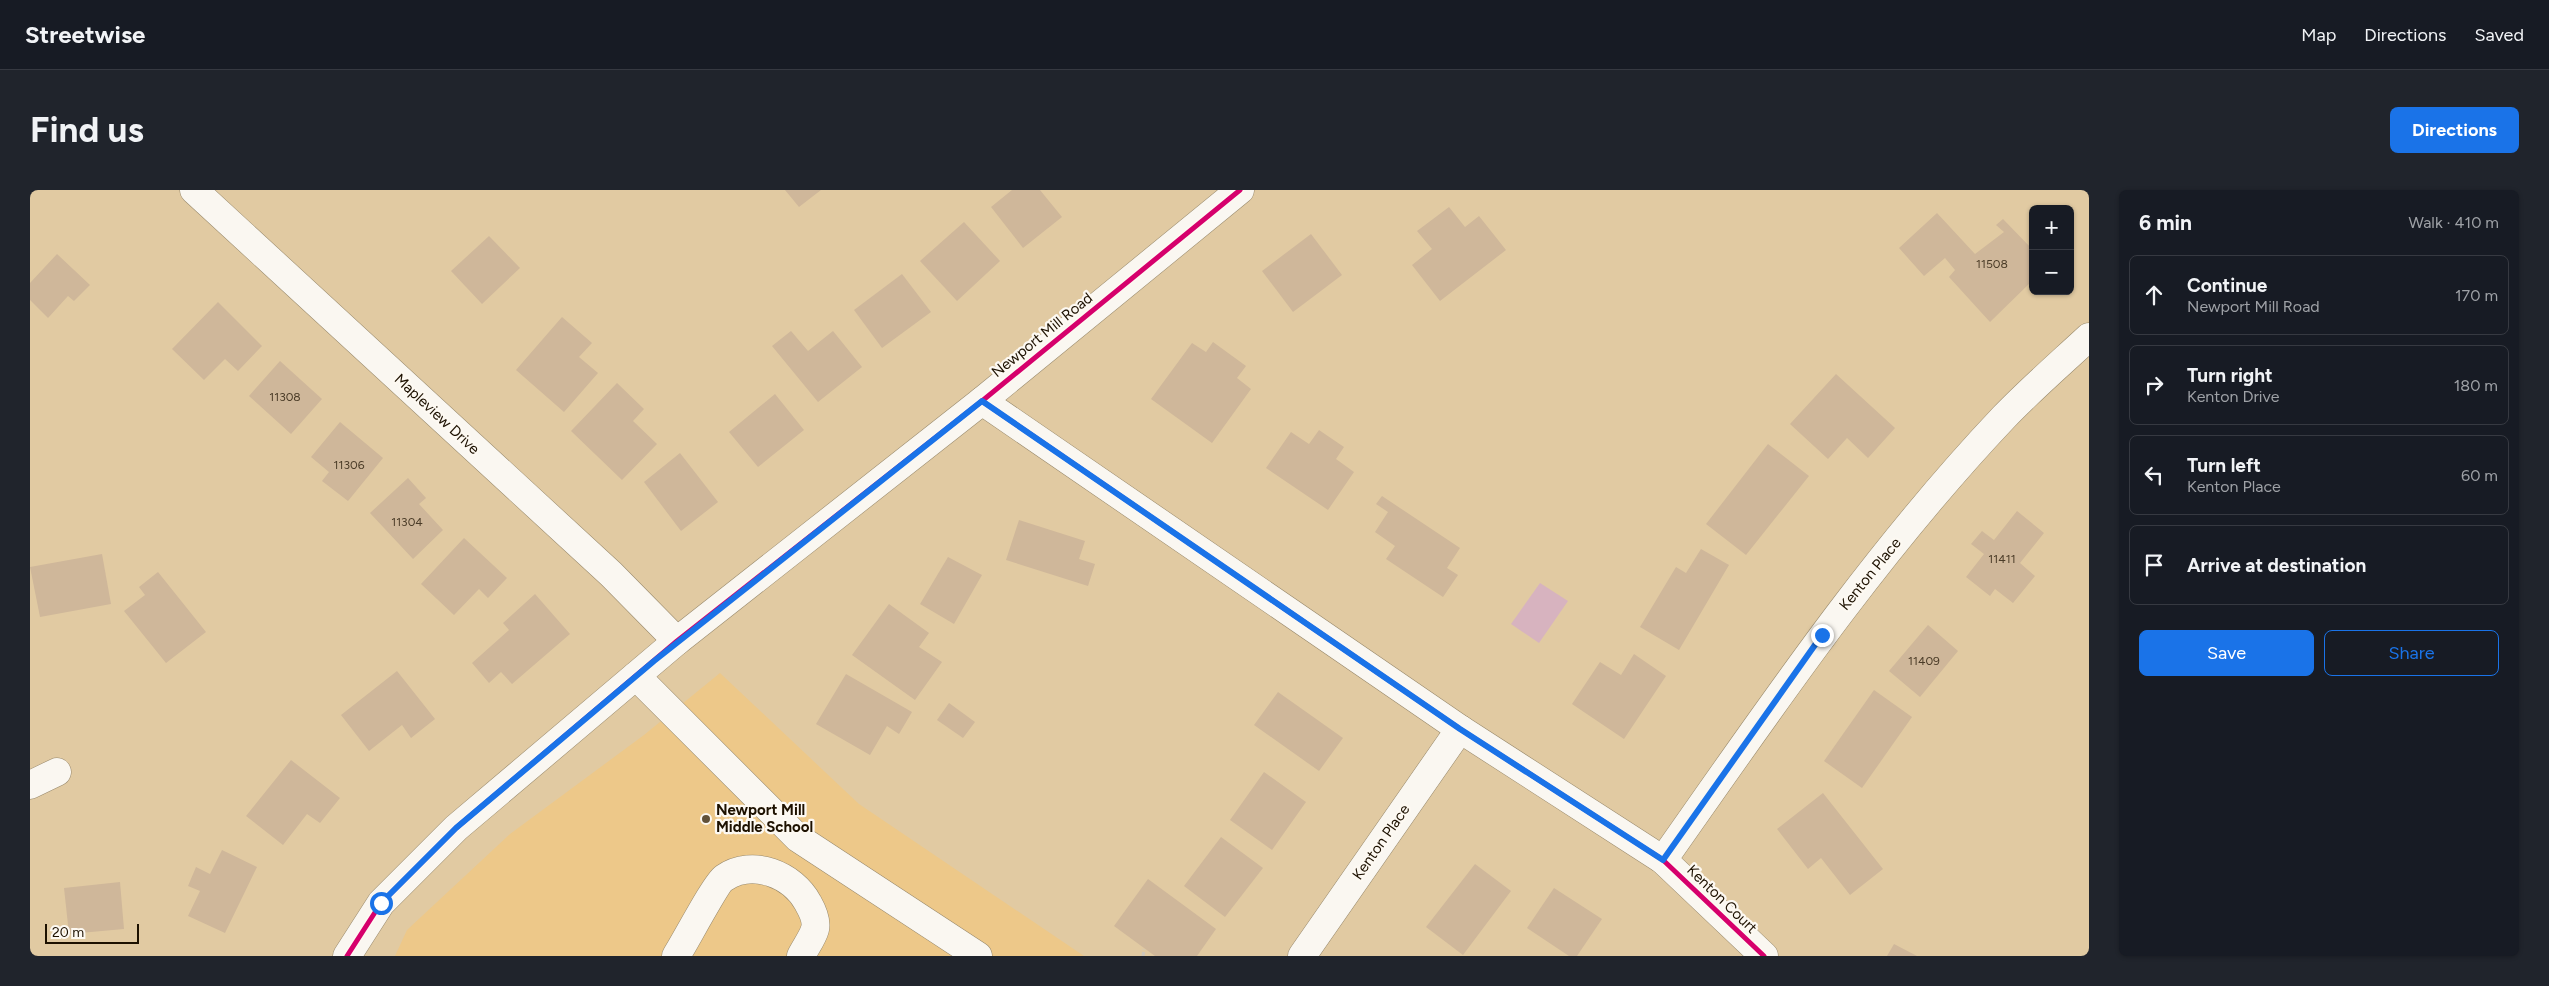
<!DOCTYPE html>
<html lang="en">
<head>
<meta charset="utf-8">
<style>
  :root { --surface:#171b24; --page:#20242c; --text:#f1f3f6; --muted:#9ea1a6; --line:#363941; --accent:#1a73e8 }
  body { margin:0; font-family:Figtree,sans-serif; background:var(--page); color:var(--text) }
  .controls { position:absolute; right:15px; top:15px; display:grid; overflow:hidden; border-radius:8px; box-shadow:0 1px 4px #0004 }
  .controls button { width:45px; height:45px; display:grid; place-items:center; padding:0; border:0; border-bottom:1px solid var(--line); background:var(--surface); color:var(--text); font:25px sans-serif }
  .scale { position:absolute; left:15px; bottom:12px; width:94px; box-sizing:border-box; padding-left:5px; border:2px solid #1d1100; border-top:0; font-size:14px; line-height:18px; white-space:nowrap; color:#1d1100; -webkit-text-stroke:4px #fdf9f2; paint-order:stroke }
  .stop { position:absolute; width:15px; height:15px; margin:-11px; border:4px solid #1a73e8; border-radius:50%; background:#fff }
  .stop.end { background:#1a73e8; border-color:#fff; box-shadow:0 1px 5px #0008 }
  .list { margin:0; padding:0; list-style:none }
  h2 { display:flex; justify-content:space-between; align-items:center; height:65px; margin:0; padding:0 20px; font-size:21px }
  h2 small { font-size:16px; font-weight:400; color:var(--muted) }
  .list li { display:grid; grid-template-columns:32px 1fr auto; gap:15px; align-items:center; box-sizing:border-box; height:80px; margin:0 10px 10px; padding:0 10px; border:1px solid var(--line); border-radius:8px }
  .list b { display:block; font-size:19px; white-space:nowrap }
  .list p { margin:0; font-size:16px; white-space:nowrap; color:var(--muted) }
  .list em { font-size:16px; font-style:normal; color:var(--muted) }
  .actions { display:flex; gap:10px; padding:15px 20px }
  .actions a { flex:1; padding:11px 0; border:1px solid var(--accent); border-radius:8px; text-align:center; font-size:18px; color:var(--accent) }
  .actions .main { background:var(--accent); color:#fff }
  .icon { flex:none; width:28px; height:28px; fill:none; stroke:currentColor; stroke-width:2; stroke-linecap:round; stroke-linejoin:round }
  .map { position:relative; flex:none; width:2059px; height:766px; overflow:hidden; border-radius:8px }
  header { display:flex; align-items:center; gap:30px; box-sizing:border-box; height:70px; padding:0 25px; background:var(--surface); border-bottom:1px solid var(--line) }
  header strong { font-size:24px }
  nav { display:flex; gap:28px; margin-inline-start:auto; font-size:18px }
  .intro { display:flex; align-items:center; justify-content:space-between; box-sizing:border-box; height:120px; padding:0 30px }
  h1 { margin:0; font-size:35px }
  .button { padding:12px 22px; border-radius:8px; background:var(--accent); color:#fff; font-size:18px; font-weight:700 }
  main { display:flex; gap:30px; padding:0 30px }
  aside { flex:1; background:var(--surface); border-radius:8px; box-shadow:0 1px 4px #0004 }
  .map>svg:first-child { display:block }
  .built { fill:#edc889 }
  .green { fill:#d7b3bf }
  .building { fill:#cfb79a }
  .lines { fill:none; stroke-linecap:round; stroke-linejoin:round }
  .minor-casing { stroke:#98896c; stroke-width:29 }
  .path { stroke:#cfc8bc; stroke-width:3; stroke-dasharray:4 2.5; stroke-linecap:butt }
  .minor { stroke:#faf7f1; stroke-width:28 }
  .cycleway-casing { stroke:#fdf9f2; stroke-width:8 }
  .cycleway { stroke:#d6006c; stroke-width:5 }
  .route { stroke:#1a73e8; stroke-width:6 }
  .poi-dot { fill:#625239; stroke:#fdf9f2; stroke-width:2 }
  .labels { text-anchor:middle; stroke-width:4.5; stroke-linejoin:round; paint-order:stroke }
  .number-label { font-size:12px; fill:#4b3c28 }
  .street-label { font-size:15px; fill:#1d1100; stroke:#fdf9f2 }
  .poi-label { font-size:15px; font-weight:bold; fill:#1d1100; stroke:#fdf9f2; text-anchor:start }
</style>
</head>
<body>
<header>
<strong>Streetwise</strong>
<nav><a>Map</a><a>Directions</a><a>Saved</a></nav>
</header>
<div class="intro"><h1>Find us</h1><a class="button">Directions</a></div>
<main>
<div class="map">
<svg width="2059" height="766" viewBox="0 0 2059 766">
  <rect width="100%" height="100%" fill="#e1caa2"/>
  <!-- built -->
  <path class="built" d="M690,483l139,131 225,152h-689l12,-26 103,-96 134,-99z"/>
  <!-- green -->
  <path class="green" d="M1510,393l28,18 -29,42 -28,-19z"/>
  <!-- building -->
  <g class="building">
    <path d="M755,0h36l-22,17z"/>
    <path d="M982,0h28l22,27 -39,31 -32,-41z"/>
    <path d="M1419,17l16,20 14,-11 27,34 -66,51 -28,-36 20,-16 -15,-18z"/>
    <path d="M1907,23l38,41 29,-22 -8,-7 7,-6 30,31v30l-43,42 -41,-45 6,-7 -10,-12 -21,18 -25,-28z"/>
    <path d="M934,32l36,39 -43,40 -37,-40z"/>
    <path d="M1281,44l31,41 -49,37 -31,-41z"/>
    <path d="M459,46l31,32 -38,36 -31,-33z"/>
    <path d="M27,64l33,31 -16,16 -6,-5 -20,22 -18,-18v-17z"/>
    <path d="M872,84l29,38 -49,36 -28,-38z"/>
    <path d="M188,112l44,44 -24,25 -13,-12 -21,21 -32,-31z"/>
    <path d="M532,127l30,26 -13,14 19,16 -34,39 -48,-42z"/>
    <path d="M761,141l17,20 25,-20 29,36 -44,35 -46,-56z"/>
    <path d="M1183,152l33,24 -9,12 14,11 -39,54 -61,-44 41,-56 14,9z"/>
    <path d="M250,171l42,38 -31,35 -42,-38z"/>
    <path d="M1806,184l59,54 -27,30 -21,-20 -19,21 -38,-35z"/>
    <path d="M587,193l27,26 -11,12 24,23 -35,36 -51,-49z"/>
    <path d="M745,204l29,36 -46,37 -29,-35z"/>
    <path d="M310,232l43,36 -35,43 -26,-20 7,-9 -18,-15z"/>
    <path d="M1289,240l25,17 -8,12 18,13 -26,38 -62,-42 25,-36 18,12z"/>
    <path d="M1738,254l41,32 -63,79 -40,-31z"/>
    <path d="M650,263l38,49 -37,29 -37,-49z"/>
    <path d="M378,288l18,20 -7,6 24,26 -30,29 -43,-46z"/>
    <path d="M1352,306l78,52 -13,20 11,7 -15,22 -57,-38 9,-13 -20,-14 13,-20 -12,-8z"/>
    <path d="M1987,321l27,22 -24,30 15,13 -22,27 -18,-14 -5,7 -24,-19 18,-23 -13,-10 11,-13 12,9z"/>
    <path d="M989,330l66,21 -6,18 16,5 -7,22 -82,-26z"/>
    <path d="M434,348l43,40 -19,20 -9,-9 -25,26 -33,-31z"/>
    <path d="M1671,359l28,16 -50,85 -39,-23 36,-60 10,6z"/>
    <path d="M72,364l9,50 -71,13 -10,-50z"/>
    <path d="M918,367l34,18 -28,49 -34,-20z"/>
    <path d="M128,382l48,60 -40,31 -42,-52 21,-16 -6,-8z"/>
    <path d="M505,404l35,40 -58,50 -11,-12 -12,11 -17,-20 37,-33 -6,-7z"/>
    <path d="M859,414l40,29 -10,14 23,15 -27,38 -63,-45z"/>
    <path d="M1898,435l30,26 -38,46 -31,-26z"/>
    <path d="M1604,464l32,22 -42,63 -52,-35 28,-42 21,13z"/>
    <path d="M367,481l38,48 -24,19 -9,-13 -33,26 -28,-36z"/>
    <path d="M816,484l66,38 -13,22 -12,-8 -17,29 -54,-31z"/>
    <path d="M1844,500l38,27 -50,71 -38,-27z"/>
    <path d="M1248,502l65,46 -24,33 -65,-46z"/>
    <path d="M919,513l26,19 -12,16 -26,-18z"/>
    <path d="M261,570l49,38 -20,25 -13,-9 -24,31 -37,-29z"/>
    <path d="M1234,582l42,30 -34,48 -42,-30z"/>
    <path d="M1793,603l60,76 -33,26 -29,-37 -13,11 -31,-40z"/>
    <path d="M1191,647l42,31 -38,49 -41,-31z"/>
    <path d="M192,660l35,17 -32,66 -37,-17 12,-25 -12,-5 8,-19 14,7z"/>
    <path d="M1445,674l36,27 -48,64 -37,-28z"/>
    <path d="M1118,689l68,50 -19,27h-42l-41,-30z"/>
    <path d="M90,692l4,47 -55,5 -5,-46z"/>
    <path d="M1524,698l48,31 -25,37h-8l-42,-28z"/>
    <path d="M1864,754l23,12h-30z"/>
  </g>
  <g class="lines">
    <!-- minor casing -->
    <g class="minor-casing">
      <g id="minor">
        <path d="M164,0l417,384 66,67"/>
        <path d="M952,211l478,328 203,131 101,96"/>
        <path d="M606,486l162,162 180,118"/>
        <path d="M0,595l27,-13"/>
        <path d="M1633,670c107,-152 212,-307 341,-443 27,-28 57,-54 85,-80"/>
        <path d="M317,766l34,-53 75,-75 221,-187 305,-240 258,-211"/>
        <path d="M646,766c8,-12 40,-73 48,-78 29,-20 69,-3 84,25 4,7 9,18 7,26 -2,8 -10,19 -14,27"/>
        <path d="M1272,766l158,-227"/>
      </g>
    </g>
    <!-- path -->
    <path class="path" d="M1113,766l1,-7"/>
    <!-- minor -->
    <use href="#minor" class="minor"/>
    <!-- cycleway casing -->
    <g class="cycleway-casing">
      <g id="cycleway">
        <path d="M952,211l478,328 203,131 101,96"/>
        <path d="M317,766l34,-53 75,-75 221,-187 305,-240 258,-211"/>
      </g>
    </g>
    <!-- cycleway -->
    <use href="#cycleway" class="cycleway"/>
  </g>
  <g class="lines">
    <!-- route -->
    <path class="route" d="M351,713l75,-75 198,-167 328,-260 478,328 203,131 159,-225"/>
  </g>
  <!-- markers -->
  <circle class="poi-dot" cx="676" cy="629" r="5"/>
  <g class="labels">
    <!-- number labels -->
    <g class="number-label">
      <text x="1962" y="78">11508</text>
      <text x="255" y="211">11308</text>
      <text x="319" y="279">11306</text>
      <text x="377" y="336">11304</text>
      <text x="1972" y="373">11411</text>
      <text x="1894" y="475">11409</text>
    </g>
    <!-- street labels -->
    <g class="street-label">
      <text transform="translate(1012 145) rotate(-39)" y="5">Newport Mill Road</text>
      <text transform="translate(407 224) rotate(43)" y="5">Mapleview Drive</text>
      <text transform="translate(1840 384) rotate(-51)" y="5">Kenton Place</text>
      <text transform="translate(1351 652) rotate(-55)" y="5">Kenton Place</text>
      <text transform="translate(1692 709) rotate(44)" y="5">Kenton Court</text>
    </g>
    <!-- poi labels -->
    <g class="poi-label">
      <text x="686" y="625">Newport Mill<tspan x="686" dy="17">Middle School</tspan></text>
    </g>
  </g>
</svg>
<div class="controls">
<button>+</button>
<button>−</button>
</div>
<div class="scale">20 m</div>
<div class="stop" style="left:351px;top:713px"></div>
<div class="stop end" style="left:1792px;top:445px"></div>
</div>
<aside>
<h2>6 min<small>Walk · 410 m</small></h2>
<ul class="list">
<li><svg class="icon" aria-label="ahead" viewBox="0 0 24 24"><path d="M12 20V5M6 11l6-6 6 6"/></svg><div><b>Continue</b><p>Newport Mill Road</p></div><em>170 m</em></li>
<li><svg class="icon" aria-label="right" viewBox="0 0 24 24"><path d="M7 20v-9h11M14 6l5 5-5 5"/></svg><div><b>Turn right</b><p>Kenton Drive</p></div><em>180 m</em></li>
<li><svg class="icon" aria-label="left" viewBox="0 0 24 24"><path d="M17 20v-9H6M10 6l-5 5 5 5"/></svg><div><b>Turn left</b><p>Kenton Place</p></div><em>60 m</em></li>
<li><svg class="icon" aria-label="arrive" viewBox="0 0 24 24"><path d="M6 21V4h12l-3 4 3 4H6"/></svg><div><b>Arrive at destination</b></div></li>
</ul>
<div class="actions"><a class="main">Save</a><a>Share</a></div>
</aside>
</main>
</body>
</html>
